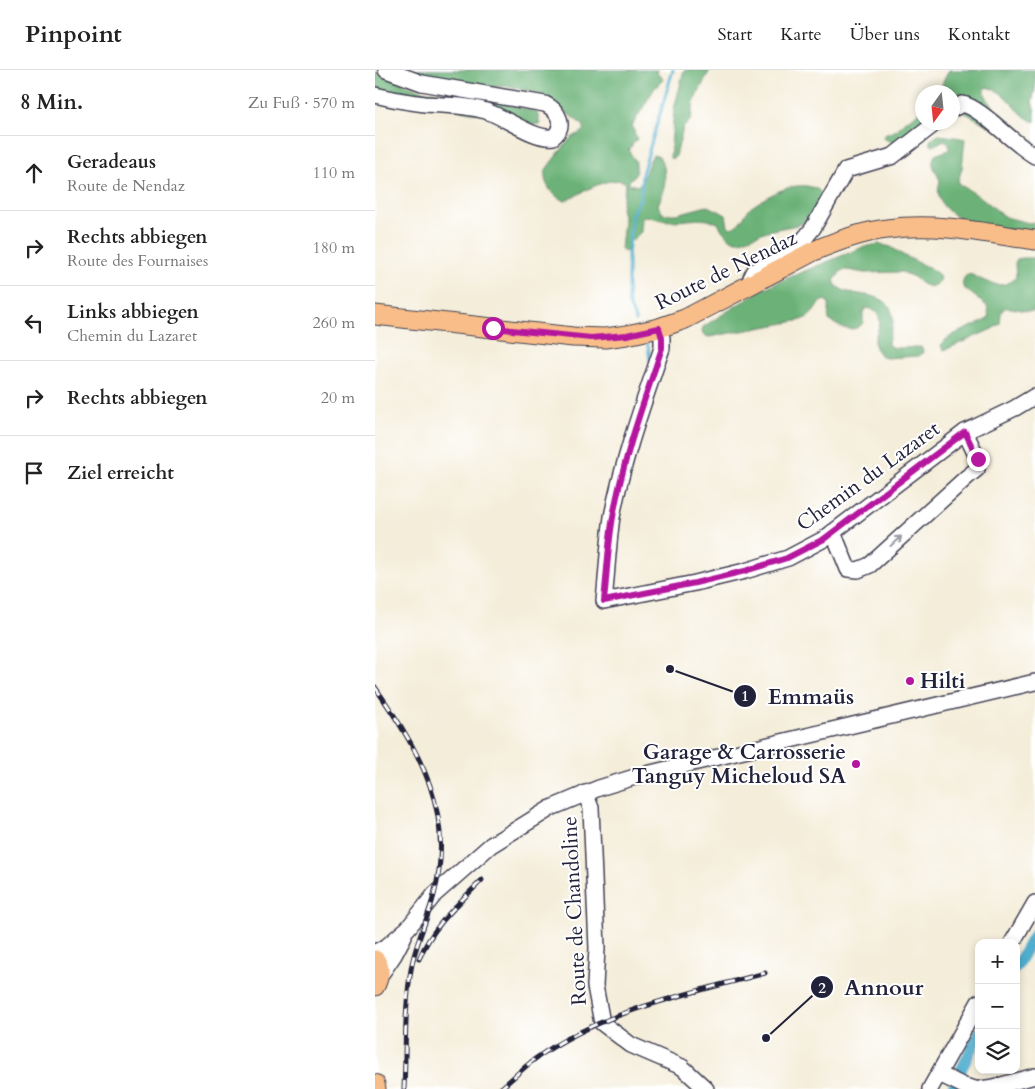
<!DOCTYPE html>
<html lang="de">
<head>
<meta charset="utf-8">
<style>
  :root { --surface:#fff; --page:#f2f2f2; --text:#222; --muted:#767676; --line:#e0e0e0 }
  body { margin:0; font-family:Cardo,serif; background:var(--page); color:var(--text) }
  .controls { position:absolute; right:15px; bottom:15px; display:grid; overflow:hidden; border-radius:10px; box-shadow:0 2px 8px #0003 }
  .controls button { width:45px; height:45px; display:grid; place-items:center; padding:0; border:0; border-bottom:1px solid var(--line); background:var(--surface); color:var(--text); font:25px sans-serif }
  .compass { position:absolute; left:540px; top:15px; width:45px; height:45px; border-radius:50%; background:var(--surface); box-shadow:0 2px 8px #0003; rotate:195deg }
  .stop { position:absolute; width:15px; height:15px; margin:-11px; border:4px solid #b5179e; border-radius:50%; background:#fff }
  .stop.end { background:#b5179e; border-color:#fff; box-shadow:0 1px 5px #0008 }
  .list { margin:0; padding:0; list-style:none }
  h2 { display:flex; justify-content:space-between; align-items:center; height:65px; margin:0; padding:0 20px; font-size:21px }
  h2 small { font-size:16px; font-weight:400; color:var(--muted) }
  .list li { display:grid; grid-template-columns:32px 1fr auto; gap:15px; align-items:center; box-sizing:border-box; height:75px; padding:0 20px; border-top:1px solid var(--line) }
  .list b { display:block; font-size:19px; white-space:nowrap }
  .list p { margin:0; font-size:16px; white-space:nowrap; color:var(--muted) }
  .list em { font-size:16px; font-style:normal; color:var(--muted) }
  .icon { flex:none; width:28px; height:28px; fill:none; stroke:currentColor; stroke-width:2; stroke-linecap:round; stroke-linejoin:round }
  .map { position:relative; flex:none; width:660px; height:1019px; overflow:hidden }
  header { display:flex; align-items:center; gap:30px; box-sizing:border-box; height:70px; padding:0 25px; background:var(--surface); border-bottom:1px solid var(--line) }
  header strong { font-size:24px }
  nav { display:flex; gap:28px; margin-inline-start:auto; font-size:18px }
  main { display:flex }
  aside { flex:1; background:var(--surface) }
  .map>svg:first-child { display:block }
  .forest { fill:#6cb278; stroke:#476a5a }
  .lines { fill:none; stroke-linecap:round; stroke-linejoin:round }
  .stream { stroke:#51aecf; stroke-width:3 }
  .canal { stroke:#51aecf; stroke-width:11 }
  .minor-casing { stroke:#424053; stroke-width:18 }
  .major-casing { stroke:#424053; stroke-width:21 }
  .minor { stroke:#fff; stroke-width:15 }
  .major { stroke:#f8bd88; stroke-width:19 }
  .rail-casing { stroke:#22223b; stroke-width:5 }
  .rail { stroke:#fff; stroke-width:3; stroke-dasharray:9; stroke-linecap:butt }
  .oneway { stroke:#9c9ca7 }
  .route { stroke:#b5179e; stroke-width:6 }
  .poi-dot { fill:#b5179e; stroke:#fff; stroke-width:2 }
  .labels { text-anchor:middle; stroke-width:4; stroke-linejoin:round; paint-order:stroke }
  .street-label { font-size:21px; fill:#22223b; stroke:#fff }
  .poi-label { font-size:21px; font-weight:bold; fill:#22223b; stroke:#fff; text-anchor:start }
  .leader { fill:none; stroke:#22223b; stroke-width:2 }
  .callout-dot { fill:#22223b; stroke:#fff; stroke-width:2 }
  .mark-label { font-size:15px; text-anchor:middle; font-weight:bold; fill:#fff }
  .callout-label { font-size:22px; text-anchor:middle; font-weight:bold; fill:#22223b; stroke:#fff; stroke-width:4; stroke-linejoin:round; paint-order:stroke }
</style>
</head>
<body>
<header>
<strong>Pinpoint</strong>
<nav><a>Start</a><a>Karte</a><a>Über uns</a><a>Kontakt</a></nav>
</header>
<main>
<aside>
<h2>8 Min.<small>Zu Fuß · 570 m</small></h2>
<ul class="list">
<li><svg class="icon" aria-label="ahead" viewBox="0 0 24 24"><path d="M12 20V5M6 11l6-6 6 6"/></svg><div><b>Geradeaus</b><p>Route de Nendaz</p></div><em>110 m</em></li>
<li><svg class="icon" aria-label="right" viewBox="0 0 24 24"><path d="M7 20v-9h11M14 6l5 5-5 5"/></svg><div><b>Rechts abbiegen</b><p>Route des Fournaises</p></div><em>180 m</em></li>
<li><svg class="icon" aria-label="left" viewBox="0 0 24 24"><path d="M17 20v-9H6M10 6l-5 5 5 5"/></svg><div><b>Links abbiegen</b><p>Chemin du Lazaret</p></div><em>260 m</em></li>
<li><svg class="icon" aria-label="right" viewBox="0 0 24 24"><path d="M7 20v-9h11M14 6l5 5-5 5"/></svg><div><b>Rechts abbiegen</b></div><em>20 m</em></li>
<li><svg class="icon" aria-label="arrive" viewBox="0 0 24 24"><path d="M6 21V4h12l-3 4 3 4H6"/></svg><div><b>Ziel erreicht</b></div></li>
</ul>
</aside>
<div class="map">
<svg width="660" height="1019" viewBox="0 0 660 1019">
  <rect width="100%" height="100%" fill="#fff"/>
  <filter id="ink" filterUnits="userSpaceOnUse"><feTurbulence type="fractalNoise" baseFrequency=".02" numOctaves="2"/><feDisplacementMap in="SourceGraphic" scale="10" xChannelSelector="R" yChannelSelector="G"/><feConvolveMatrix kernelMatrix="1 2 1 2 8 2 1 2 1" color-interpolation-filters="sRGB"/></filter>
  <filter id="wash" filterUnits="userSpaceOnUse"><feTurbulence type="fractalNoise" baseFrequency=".0096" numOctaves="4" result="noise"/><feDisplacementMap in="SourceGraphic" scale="20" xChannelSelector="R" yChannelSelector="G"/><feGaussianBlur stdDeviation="1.12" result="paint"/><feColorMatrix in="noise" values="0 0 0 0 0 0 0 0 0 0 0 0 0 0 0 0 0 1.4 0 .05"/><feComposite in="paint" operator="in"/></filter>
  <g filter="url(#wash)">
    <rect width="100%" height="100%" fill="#f4edd9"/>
    <!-- forest -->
    <g class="forest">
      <path d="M19,0h264l-1,4 5,3 1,3 -9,9 -22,37 5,13 -8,10 1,4 6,9v12l-7,7v3l9,2c8,-8 8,-21 15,-31l6,1 5,11 1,12 -1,11 -6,15 5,9h14l30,-8 10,4 9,5 2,11 3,2c11,-3 13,-16 22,-22 17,-11 34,-22 54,-20 10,2 15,4 16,14l-4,10 -12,11 -10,4 -30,6 -26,10h-5l-7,-3 -7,-8 -4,-7c-18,-7 -27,-2 -45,-2 -9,0 -19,-3 -28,-5l-3,2 -1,14 -11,10 -2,8 -3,2 -4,-3 3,-29 -3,-12 5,-24 -3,-3c-19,-4 -42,13 -58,20 -11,-4 -24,-18 -19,-31 1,-3 22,-29 25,-32 5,-3 10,-5 13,-9v-3l-9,-7 -33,-24 -33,-9 -28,2z"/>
      <path d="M309,0h26l-16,31 -3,19 -8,8 -7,28 -3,3 -3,-1 4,-49z"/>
      <path d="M574,0h86v19l-3,14 3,7v12c-19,-6 -27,-32 -49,-35l-2,4c6,20 38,36 51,51v10l-82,-46v-14h-15z"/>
      <path d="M0,2l48,19 62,7 52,14 3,12 -9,1 -156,-34z"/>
      <path d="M547,40l1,12 6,1 -32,22 -14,-7 1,-3 13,-5 7,-8z"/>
      <path d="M563,65c2,0 25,3 27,4l-3,29 -4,13 1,3 23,14 23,19 24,6 6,-1v11c-28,-4 -109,-7 -95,-52 -3,-10 -11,-15 -5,-26l14,-5v-7l-5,-3 -9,5h-4l-1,-3 1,-3z"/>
      <path d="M504,174l12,3 12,8 30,15 6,5 1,5 -3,4 -7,3 -8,-3 -8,-7 -12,-5 -37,1 -18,-3 -6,1 -7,10c8,22 55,3 59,36 1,10 -4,17 -5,26l1,3 7,2 25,-1 2,3 -1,4 -3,2 -33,2 -5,-2 -6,-8 -1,-7 6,-18 -1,-7 -7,-7 -6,-1 -3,4v11c-10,11 -23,5 -34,-3 -2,-7 2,-12 -1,-18l-4,-2 -5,3c-4,8 -8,13 -17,17l-93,17 -5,-2 -2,-4 1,-4 53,-34 17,-9 90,-37z"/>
      <path d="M648,188h12v53c-11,1 -21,-4 -31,-3l-3,5 -1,11 -8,5 -45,20 -4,1 -2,-4c4,-12 37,-20 48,-28l-2,-12 -24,-19c-1,-6 0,-9 5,-13l4,1c15,7 31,17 44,2l-1,-14 2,-4z"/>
    </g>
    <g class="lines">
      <!-- stream -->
      <g class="stream">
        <path d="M261,251l-8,-19v-47l4,-41 9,-18 1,-22 31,-104"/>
        <path d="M271,271l2,5 2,14"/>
      </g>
      <!-- canal -->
      <g class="canal">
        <path d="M641,897l19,-34"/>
        <path d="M577,1019l27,-56"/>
      </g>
    </g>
  </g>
  <g filter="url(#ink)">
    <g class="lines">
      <!-- minor casing -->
      <g class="minor-casing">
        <g id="minor">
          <path d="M0,25c16,4 33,7 50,9 20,1 41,1 61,7 19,6 49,29 67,26 14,-11 5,-27 -8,-33l-123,-21 -36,-13"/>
          <path d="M578,39l9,-5c19,3 52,41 73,52"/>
          <path d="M378,212l-2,-4 3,-6 35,-21 16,-13 8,-10 33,-58 47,-14 44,-34"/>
          <path d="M284,258l3,10v10c-19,56 -39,111 -50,169 -4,28 -5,56 -8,84l91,-18 50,-12 43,-13 36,-19 141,-107 50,-24 20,-12"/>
          <path d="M458,462l15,37 10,1 12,-5 97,-88 10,-8 1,-10 -13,-27"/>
          <path d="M210,723l6,15 6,140 -2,38 7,37 29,22 51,22 24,22"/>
          <path d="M637,873l23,-40"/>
          <path d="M0,882l11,-5 22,-19 27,-34 56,-49 60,-37 48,-20 39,-12 397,-94"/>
          <path d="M4,907l15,-22 10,-19"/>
          <path d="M564,1004l25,12 11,3"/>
          <path d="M555,1019l49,-87"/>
          <path d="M605,1019l14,-2 41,-11"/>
        </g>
      </g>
      <!-- major casing -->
      <g class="major-casing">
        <g id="major">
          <path d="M0,245l198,22 32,1 22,-3 32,-7 26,-9 129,-68c23,-10 47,-19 73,-22 49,-7 99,4 148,11"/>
          <path d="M0,890c7,9 4,17 0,26"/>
          <path d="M0,1014l1,5"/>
        </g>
      </g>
      <!-- minor -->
      <use href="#minor" class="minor"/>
      <!-- major -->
      <use href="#major" class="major"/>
      <!-- rail casing -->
      <g class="rail-casing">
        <g id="rail">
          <path d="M0,617c45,65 81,126 59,208 -6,23 -17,45 -22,69 -8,41 -6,84 -8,125"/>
          <path d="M44,889c13,-32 39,-55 63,-79"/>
          <path d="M125,1019c12,-10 23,-21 35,-30 65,-48 154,-65 230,-86"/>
        </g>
      </g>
      <!-- rail -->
      <use href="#rail" class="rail"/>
    </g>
    <!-- one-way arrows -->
    <defs><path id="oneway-shaft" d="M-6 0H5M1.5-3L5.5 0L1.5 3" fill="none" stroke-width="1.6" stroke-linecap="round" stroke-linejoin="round" transform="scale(1.25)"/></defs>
    <use class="oneway" href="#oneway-shaft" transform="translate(521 471) rotate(-42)"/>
  </g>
  <g class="lines" filter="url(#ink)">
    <!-- route -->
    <path class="route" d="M118,258l98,10 36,-3 32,-7 3,10v10c-19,56 -39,111 -49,169 -5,28 -6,56 -9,84l91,-18 50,-12 42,-13 37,-19 141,-107 13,27"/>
  </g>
  <!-- markers -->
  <g class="poi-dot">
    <circle cx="535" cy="611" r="5"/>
    <circle cx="481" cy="694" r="5"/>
  </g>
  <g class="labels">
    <!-- street labels -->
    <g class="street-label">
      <text transform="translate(351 200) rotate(-26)" y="7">Route de Nendaz</text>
      <text transform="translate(493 406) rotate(-36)" y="7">Chemin du Lazaret</text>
      <text transform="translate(199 841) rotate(-93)" y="7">Route de Chandoline</text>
    </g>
    <!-- poi labels -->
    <g class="poi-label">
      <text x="545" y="618">Hilti</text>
      <text x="471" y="689" text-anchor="end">Garage &amp; Carrosserie<tspan x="471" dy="24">Tanguy Micheloud SA</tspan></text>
    </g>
  </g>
  <!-- callouts -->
  <path class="leader" d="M295 599L370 626M391 968L447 917"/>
  <g class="callout-dot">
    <circle cx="295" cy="599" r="5"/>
    <circle cx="391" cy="968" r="5"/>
    <circle cx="370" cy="626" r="12"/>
    <circle cx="447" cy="917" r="12"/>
  </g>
  <g class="mark-label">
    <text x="370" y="631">1</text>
    <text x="447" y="923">2</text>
  </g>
  <g class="callout-label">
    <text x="436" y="634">Emmaüs</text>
    <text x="509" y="925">Annour</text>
  </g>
</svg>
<div class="controls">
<button>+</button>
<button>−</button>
<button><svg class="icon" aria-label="layers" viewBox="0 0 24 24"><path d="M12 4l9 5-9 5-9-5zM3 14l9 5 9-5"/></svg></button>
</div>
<svg class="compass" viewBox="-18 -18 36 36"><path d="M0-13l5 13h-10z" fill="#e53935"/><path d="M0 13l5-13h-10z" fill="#767676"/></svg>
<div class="stop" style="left:118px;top:258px"></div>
<div class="stop end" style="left:603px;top:389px"></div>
</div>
</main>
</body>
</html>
